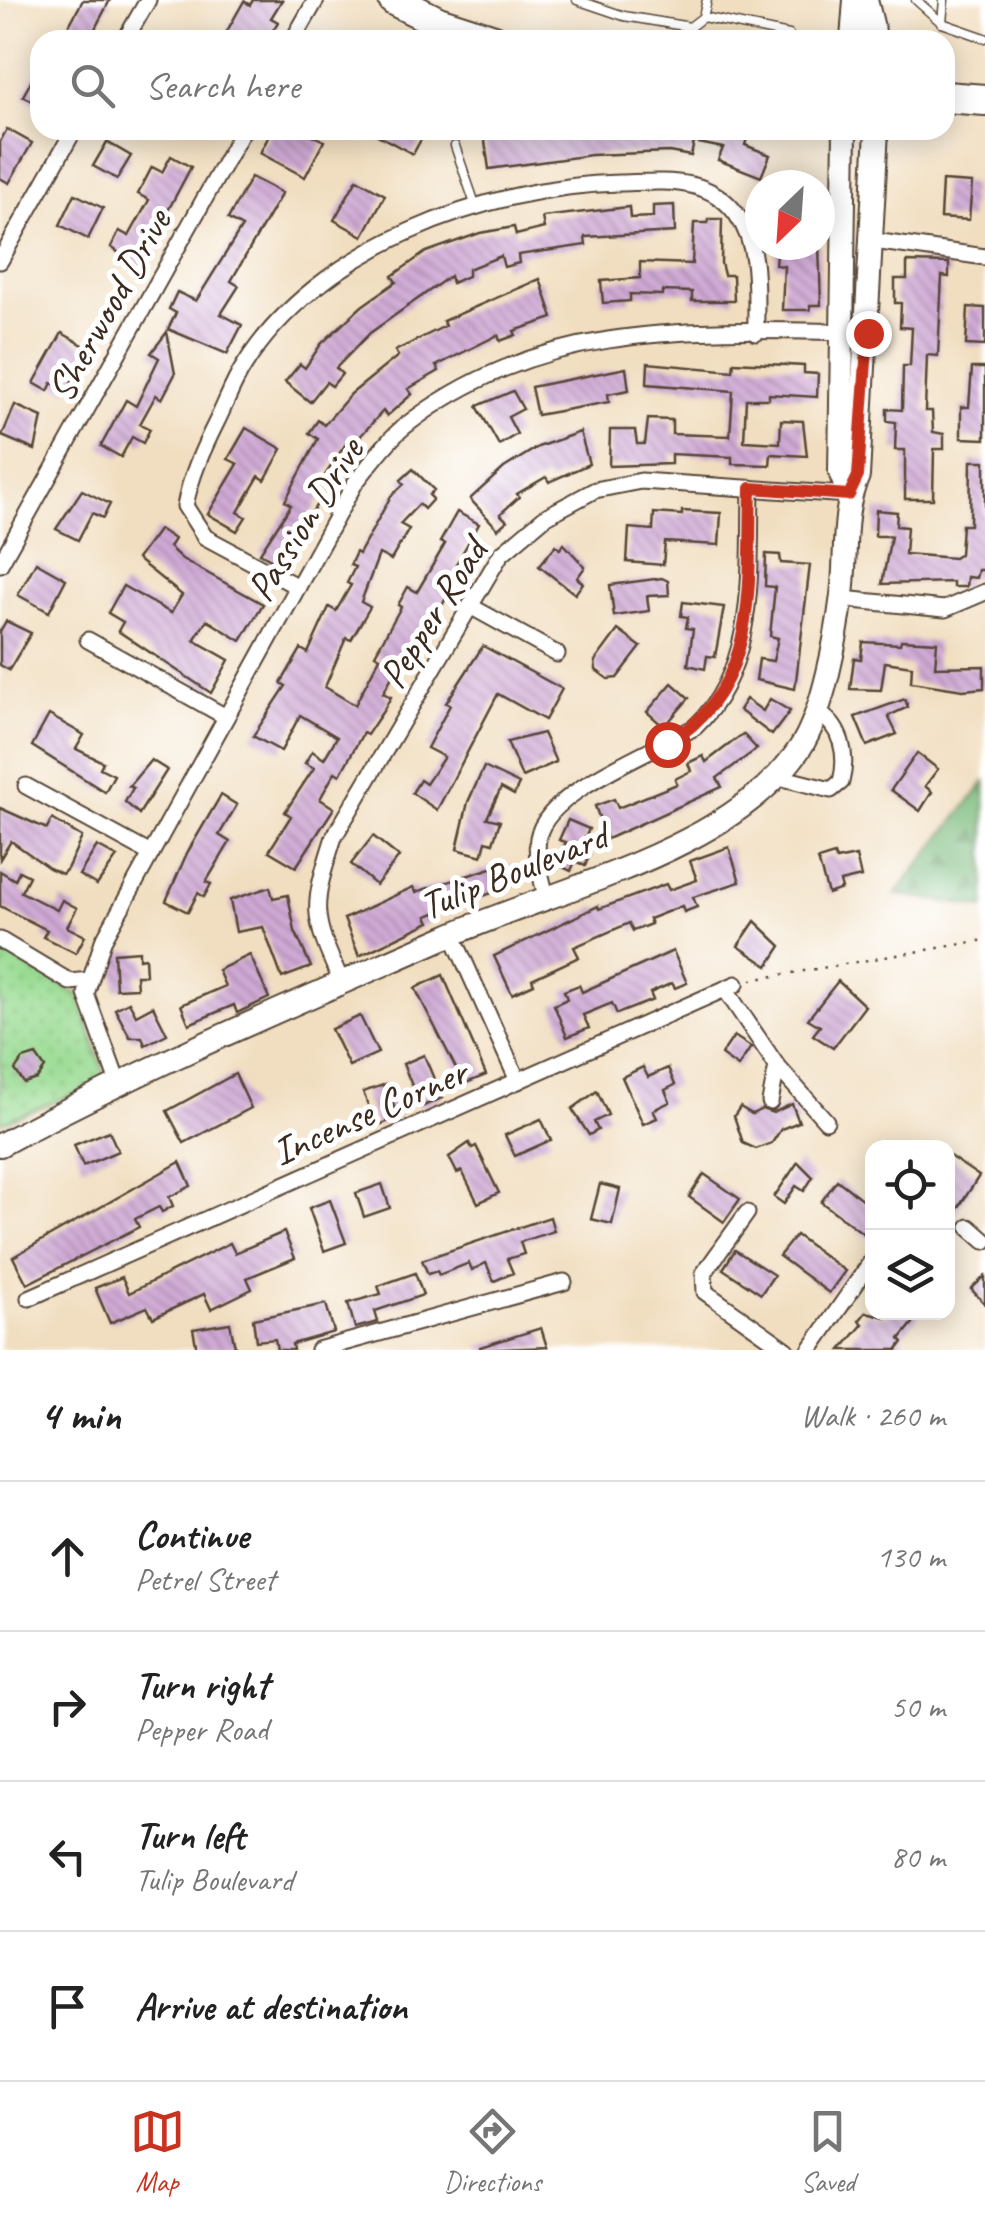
<!DOCTYPE html>
<html lang="en">
<head>
<meta charset="utf-8">
<style>
  :root { --surface:#fff; --page:#f2f2f2; --text:#222; --muted:#767676; --line:#e0e0e0; --accent:#c8321e }
  body { margin:0; font-family:Caveat,sans-serif; background:var(--page); color:var(--text) }
  .controls { position:absolute; right:30px; bottom:30px; display:grid; overflow:hidden; border-radius:20px; box-shadow:0 5px 25px #0003 }
  .controls button { width:90px; height:90px; display:grid; place-items:center; padding:0; border:0; border-bottom:2px solid var(--line); background:var(--surface); color:var(--text); font:50px sans-serif }
  .compass { position:absolute; left:745px; top:170px; width:90px; height:90px; border-radius:50%; background:var(--surface); box-shadow:0 5px 25px #0003; rotate:205deg }
  .stop { position:absolute; width:30px; height:30px; margin:-22px; border:8px solid #c8321e; border-radius:50%; background:#fff }
  .stop.end { background:#c8321e; border-color:#fff; box-shadow:0 2px 10px #0008 }
  .list { margin:0; padding:0; list-style:none }
  h2 { display:flex; justify-content:space-between; align-items:center; height:130px; margin:0; padding:0 40px; font-size:42px }
  h2 small { font-size:32px; font-weight:400; color:var(--muted) }
  .list li { display:grid; grid-template-columns:65px 1fr auto; gap:30px; align-items:center; box-sizing:border-box; height:150px; padding:0 40px; border-top:2px solid var(--line) }
  .list b { display:block; font-size:38px; white-space:nowrap }
  .list p { margin:0; font-size:32px; white-space:nowrap; color:var(--muted) }
  .list em { font-size:32px; font-style:normal; color:var(--muted) }
  .icon { flex:none; width:55px; height:55px; fill:none; stroke:currentColor; stroke-width:2; stroke-linecap:round; stroke-linejoin:round }
  .map { position:relative; flex:none; width:985px; height:1350px; overflow:hidden }
  .search { position:absolute; background:var(--surface); box-shadow:0 5px 25px #0003; left:30px; right:30px; top:30px; height:110px; display:flex; align-items:center; gap:25px; box-sizing:border-box; padding:0 35px; border-radius:30px; color:var(--muted); font-size:38px }
  .sheet { height:730px; background:var(--surface) }
  nav { display:flex; justify-content:space-around; align-items:center; box-sizing:border-box; height:140px; border-top:2px solid var(--line); background:var(--surface); font-size:28px; color:var(--muted) }
  nav a { display:grid; justify-items:center; gap:5px }
  nav .on { color:var(--accent) }
  .map>svg:first-child { display:block }
  .forest { fill:url(#forest-firs); stroke:#5a724d; stroke-width:2.5 }
  .park { fill:url(#park-dots); stroke:#6a8258; stroke-width:2.5 }
  .building { fill:url(#building-back-hatch) }
  .lines { fill:none; stroke-linecap:round; stroke-linejoin:round }
  .lane-casing { stroke:#564536; stroke-width:11 }
  .street-casing { stroke:#564536; stroke-width:19 }
  .secondary-casing { stroke:#564536; stroke-width:26 }
  .highway-casing { stroke:#564536; stroke-width:34 }
  .path { stroke:#564536; stroke-width:2.5; stroke-dasharray:2.5 8; stroke-linecap:butt }
  .lane { stroke:#fff; stroke-width:8 }
  .street { stroke:#fff; stroke-width:15 }
  .secondary { stroke:#fff; stroke-width:22 }
  .highway { stroke:#fff; stroke-width:30 }
  .route { stroke:#c8321e; stroke-width:12 }
  .labels { text-anchor:middle; stroke-width:10; stroke-linejoin:round; paint-order:stroke }
  .street-label { font-size:40px; fill:#3b2a1e; stroke:#fff }
</style>
</head>
<body>
<div class="map">
<svg width="985" height="1350" viewBox="0 0 985 1350">
  <defs>
    <pattern id="forest-firs" width="22" height="20" patternUnits="userSpaceOnUse" patternTransform="scale(2.5)"><rect width="22" height="20" fill="#7abb7c"/><path d="M5 1l3.5 6h-7zM16 11l3.5 6h-7z" fill="#659865"/></pattern>
    <pattern id="park-dots" width="8" height="8" patternUnits="userSpaceOnUse" patternTransform="scale(2.5)"><rect width="8" height="8" fill="#99db92"/><path d="M2 2h.1M6 6h.1" fill="none" stroke="#85bc7d" stroke-width="1.8" stroke-linecap="round"/></pattern>
    <pattern id="building-back-hatch" width="6" height="6" patternUnits="userSpaceOnUse" patternTransform="scale(2.5)"><rect width="6" height="6" fill="#d0aad6"/><path d="M-1 5l2 2M0 0l6 6M5-1l2 2" fill="none" stroke="#aa8bad"/></pattern>
  </defs>
  <rect width="100%" height="100%" fill="#fff"/>
  <filter id="ink" filterUnits="userSpaceOnUse"><feTurbulence type="fractalNoise" baseFrequency=".01" numOctaves="2"/><feDisplacementMap in="SourceGraphic" scale="20" xChannelSelector="R" yChannelSelector="G"/><feConvolveMatrix kernelMatrix="1 2 1 2 8 2 1 2 1" color-interpolation-filters="sRGB"/></filter>
  <filter id="wash" filterUnits="userSpaceOnUse"><feTurbulence type="fractalNoise" baseFrequency=".0048" numOctaves="4" result="noise"/><feDisplacementMap in="SourceGraphic" scale="40" xChannelSelector="R" yChannelSelector="G"/><feGaussianBlur stdDeviation="2.25" result="paint"/><feColorMatrix in="noise" values="0 0 0 0 0 0 0 0 0 0 0 0 0 0 0 0 0 1.4 0 .05"/><feComposite in="paint" operator="in"/></filter>
  <g filter="url(#wash)">
    <rect width="100%" height="100%" fill="#f1dec0"/>
    <!-- forest -->
    <path class="forest" d="M985,782v126l-89,-14z"/>
    <!-- park -->
    <path class="park" d="M0,951l79,44 28,87 -107,41z"/>
    <g id="blocks">
      <!-- building -->
      <g class="building">
        <path d="M83,0h27l-21,40h-28z"/>
        <path d="M253,0h29l-11,18 7,4 -11,18h-45l22,-39 6,4z"/>
        <path d="M40,65v40l-17,-9z"/>
        <path d="M7,129l25,14 -23,40 -9,-5v-36z"/>
        <path d="M272,130h30l22,11 -19,36 -45,-24z"/>
        <path d="M368,130h50l6,4 -11,20z"/>
        <path d="M514,130h26l1,7 48,-7h138l20,8 -2,7 25,10 -9,22 -43,-17 5,-12 -29,-6 -3,14 -22,-4 -78,3 -102,14 -5,-34z"/>
        <path d="M107,142l24,14 -14,23 -24,-13z"/>
        <path d="M171,156l20,11 -53,100 -27,-20 8,-16 10,5 20,-36 -11,-6 14,-27 10,5z"/>
        <path d="M251,177l31,16 -51,88 8,5 -18,28 21,11 -15,29 -59,-25 8,-16 -7,-4 8,-17 19,9 46,-74 -14,-8z"/>
        <path d="M357,179l28,16 -22,41 -29,-16z"/>
        <path d="M942,181l30,2 -3,37 -29,-2z"/>
        <path d="M75,194l28,14 -15,31 -28,-14z"/>
        <path d="M674,205l1,27 -90,5 1,8 -68,10 1,8 -15,4 -3,-11 -33,13v7l-16,7 -2,-7 -80,57 -34,35 6,6 -10,12 -6,-4 -16,20 -25,-20 15,-18 5,4 16,-24 41,-38 34,-24 -4,-6 34,-24 54,-19 34,-6 2,8 28,-7 -2,-11 87,-10 1,11 23,-1v-11z"/>
        <path d="M708,219h14l-1,44 3,12h9l1,26h-42v-9l-30,-1v4l-32,-1v7l-27,2 -2,-22 39,-3v-16l52,2 2,-41h14z"/>
        <path d="M777,245h42l2,60h-11v5h-28l2,-44 -9,-1z"/>
        <path d="M907,262l42,1v14l-7,-1 -4,80 -11,-1 -2,56h7l1,21 11,2v15h-10l-1,50h-28v-49h-10l1,-28 -9,-1v-12l15,1 1,-44h7l2,-38 -12,-1 1,-24h-6v-24h12z"/>
        <path d="M540,279l13,39 -39,13 2,4 -16,6 -2,-6 -62,31 3,5 -31,18 4,5 -25,22 -4,-5 -27,30 -5,-5 -37,56 8,4 -42,68 -20,-11 31,-48 -6,-4 33,-62 -9,-6 9,-13 6,5 27,-31 47,-38 -3,-5 50,-25 -2,-5z"/>
        <path d="M968,307l17,1v38l-19,-1z"/>
        <path d="M167,332l8,42 -13,25 -6,-4 -16,29 10,5 -7,14 -11,-6 -11,20 -20,-11 25,-46 10,6 23,-48 -8,-5z"/>
        <path d="M62,333l28,16 -23,42 -15,-8 -4,8 -14,-8z"/>
        <path d="M734,362l70,4v7l14,1 -1,23 -48,-3v5h-23l-2,42 36,2 1,-23 22,1 4,35 -36,-2 -1,11 -38,-1v-7l-61,-3v10l-62,2 1,-36h25l2,14h8l3,-25 24,1v14l58,2 3,-45 -86,-7 1,-21 85,8z"/>
        <path d="M626,368l3,22 -21,4 1,8 -72,13 -6,-28z"/>
        <path d="M972,368h13v71l-24,-1v-31h8z"/>
        <path d="M513,391l10,18 -15,8 9,17 -18,11 -22,-39z"/>
        <path d="M15,405l27,12 -7,33 -33,-14z"/>
        <path d="M246,428l36,21 -17,31 -6,-4 -21,36 8,5 -9,14 -29,-17 30,-50 -10,-5z"/>
        <path d="M580,432l9,32 -40,18 -3,-5 -29,17 2,3 -19,17 7,7 -9,8 -28,-30 34,-31 34,-21z"/>
        <path d="M971,461h14v109h-7l-2,8 -9,-1 -1,10h-13v-5l-71,2 9,-48h-16l1,-26 21,2 -1,14 11,1 -2,27 49,4 6,-4 2,-29h8z"/>
        <path d="M413,469l21,21 -5,5 4,4 -9,10 -5,-5 -19,20 9,5 -18,31 -12,-6 -18,48 9,5 -19,33 -5,-2 -21,49 30,18 25,-48 -5,-3 26,-47 -3,-2 10,-18 9,5 28,-48 -5,-2 17,-30 22,12 -23,40 5,3 -43,88 -11,-6 -24,44 8,4 -8,14 -16,24 -4,-2 -23,42 -5,-3 -15,27 14,9 -38,59 -27,-16 22,-35 -6,-4 29,-44 -9,-5 7,-12 12,8 13,-22 -37,-22 -19,36 -28,-15 33,-50 -5,-3 20,-34 7,4 21,-46 7,4 15,-26 -4,-2 8,-16 -5,-2 6,-13 3,2 32,-58 13,-12 -3,-4z"/>
        <path d="M82,490l28,14 -7,14 -11,-5 -14,27 -22,-11z"/>
        <path d="M682,511l39,2 -2,32 -54,-3 -2,23 -36,-3 2,-34 24,2 1,-17 28,2z"/>
        <path d="M159,529l15,10 -5,8 13,12 81,45 -22,37 -34,-21 -13,20 35,20 -18,33 -93,-62 5,-9 -15,-9 15,-27 48,27 11,-18 -45,-36z"/>
        <path d="M564,544l21,23 -8,11 6,5 -8,11 -36,-28 17,-21 4,4z"/>
        <path d="M766,554l14,1 1,8 29,2 -15,124 -39,-9 3,-21 14,2 5,-23 -8,-2 5,-49 -10,-1z"/>
        <path d="M36,562l30,17 -17,33 -31,-17z"/>
        <path d="M662,578l6,3 1,14 -22,1 2,15 -35,5 -4,-31z"/>
        <path d="M683,602l41,5 -9,50 -8,-1 -2,13 -17,-4 5,-36 -7,-1 2,-11 -7,-1z"/>
        <path d="M6,621l25,12 -22,37 -9,-5v-34z"/>
        <path d="M618,630l23,17 -24,31 -9,1 -12,-9 -1,-9z"/>
        <path d="M901,640l36,2 -2,25 49,-1v22l-21,2 -52,-8 1,-16 -27,-4 -4,28 -31,-1 4,-31 7,1 2,-17 37,2z"/>
        <path d="M483,646l79,43 -17,31 -47,-26 -61,116 -25,-17 8,-13 6,4 18,-27 -17,-9 23,-43 -4,-2z"/>
        <path d="M672,683l17,15 -25,29 -17,-15z"/>
        <path d="M746,699l17,12 7,-12 20,12 -18,24 -33,-25z"/>
        <path d="M905,699l3,8 -20,9 9,18 -30,12 -12,-29z"/>
        <path d="M49,715l35,20 -8,14 27,13 -3,6 14,7 -9,17 -73,-46z"/>
        <path d="M543,733l13,29 -34,15 -15,-35z"/>
        <path d="M743,734l14,15 -40,29 5,9 -115,52 -12,-33 19,-7 4,9 59,-24 -2,-5 16,-8 -3,-8 15,-7 3,6z"/>
        <path d="M917,753l21,16 -13,17 7,6 -12,19 -29,-21z"/>
        <path d="M151,760l16,10 -28,44 -14,-12 8,-14 -4,-2z"/>
        <path d="M484,767l35,17 -5,11 -13,-7 -14,30 13,3 -7,22 -7,-2 -4,15 -25,-7 11,-47z"/>
        <path d="M221,795l16,10 -18,30 11,7 -24,40 5,2 -7,13 -6,-4 -10,19 -22,-11 21,-48z"/>
        <path d="M0,808l47,21 5,-10 30,18 -15,32 -5,5 -13,-6 -38,-27 -11,18z"/>
        <path d="M568,820l21,9 -9,21 10,4 -5,12 -10,-5 -4,10 -15,-7 10,-22 -7,-2z"/>
        <path d="M373,836l26,21 -23,28 -25,-21z"/>
        <path d="M97,846l20,11 -20,28 -18,-10z"/>
        <path d="M729,847l11,35 -47,15 4,10 -13,5 -2,-6 -33,13 2,5 -18,7 -4,-8 -55,24 5,10 -47,22 2,5 -22,10 -18,-38 104,-50 1,3 67,-25 3,6 28,-10 -7,-19z"/>
        <path d="M834,855l2,5 20,-4 5,21 -21,5 2,7 -14,5 -10,-34z"/>
        <path d="M507,863l10,11 -4,1 4,9 -90,32 3,6 -71,34 -15,-37 69,-32 3,5z"/>
        <path d="M0,871l15,9 4,-9 10,5 -8,16 36,18 5,-10 15,8 -10,19 18,9 -9,17 -33,-16 4,-7 -47,-24z"/>
        <path d="M270,887l3,11 15,-3 7,36 16,36 -29,11 -19,-51 -27,5 -6,-32z"/>
        <path d="M755,921l26,25 -13,20 -30,-20z"/>
        <path d="M139,951v8l6,-1 1,17h-10l1,13 -21,1 -2,-36z"/>
        <path d="M673,951l14,32 -12,5 -3,-5 -22,10 3,7 -36,14 -5,-11 -29,12 6,13 -22,9 -13,-32 13,-6 -3,-8 15,-6 3,7z"/>
        <path d="M250,955l19,43 -32,15 -3,-8 -45,19 -8,-19 44,-19 -7,-16z"/>
        <path d="M443,975l43,100 -22,9 -49,-96z"/>
        <path d="M838,981l27,25 -32,42 -20,-13 7,-9 -12,-7z"/>
        <path d="M129,1002l7,13 17,-9 14,28 -22,11 -3,-8h-12l-15,-28z"/>
        <path d="M360,1016l18,37 -29,13 -18,-37z"/>
        <path d="M734,1036l17,11 -13,20 -17,-12z"/>
        <path d="M36,1055l9,13 -8,11 -13,4 -9,-13 8,-11z"/>
        <path d="M424,1055l18,43 -21,9 -18,-43z"/>
        <path d="M643,1067l5,10 20,-9 7,17 -10,5 5,12 -17,8 4,8 -14,6 -21,-47z"/>
        <path d="M235,1074l16,34 -67,35 -17,-32z"/>
        <path d="M386,1084l12,34 -22,8 -13,-34z"/>
        <path d="M597,1091l11,24 -14,7 4,8 -9,5 -17,-26z"/>
        <path d="M792,1104l7,18 -18,7 -9,14 -16,6 -13,-6 -9,-27 6,-9 12,7 10,-5 11,4z"/>
        <path d="M541,1119l10,21 -36,16 -10,-21z"/>
        <path d="M109,1131l9,20 -35,15 -9,-21z"/>
        <path d="M469,1143l3,5 4,-2 23,47 -21,10 -16,-32 -5,2 -8,-16z"/>
        <path d="M948,1155l31,21 -31,48z"/>
        <path d="M180,1162l11,24 -22,11 4,9 -11,6 -3,-5 -24,12 4,8 -112,57 -14,-27z"/>
        <path d="M798,1162l15,15 -9,14 -8,-5 -12,18 -10,-7z"/>
        <path d="M704,1174l36,25 -16,23 -35,-25z"/>
        <path d="M837,1180l35,27v33l-51,-38z"/>
        <path d="M382,1184l8,24 -26,9 -8,-24z"/>
        <path d="M600,1184l20,5 -8,35 -21,-5z"/>
        <path d="M330,1200l16,43 -22,8 -15,-43z"/>
        <path d="M550,1217l4,14 -34,11 4,12 -17,5 6,14 -19,8 -8,-18 -14,7 -3,-7 -30,12 -2,-4 -9,3 -6,-14z"/>
        <path d="M284,1232l11,26 -48,20 5,11 -41,20 -7,-15 -51,24 -6,-11 -37,16 -15,-35 27,-11 7,16 101,-50 5,10z"/>
        <path d="M796,1235l49,36 -16,22 -50,-37z"/>
        <path d="M735,1250l39,25 -13,19 -38,-25z"/>
        <path d="M415,1273l8,22 -48,16 3,11 -23,6 -7,-25 33,-9 -3,-8z"/>
        <path d="M985,1276v28l-14,-15z"/>
        <path d="M326,1304l8,28 -42,12 1,6h-16l-2,-11 -19,2 -3,-22z"/>
        <path d="M866,1312l20,5 4,-5h32l-22,27 3,3 -6,8h-56l22,-26 -4,-3z"/>
        <path d="M230,1323l5,24 -38,3 -4,-21z"/>
        <path d="M541,1328l6,19 -66,3 -1,-3z"/>
      </g>
    </g>
  </g>
  <g filter="url(#ink)">
    <use href="#blocks" fill-opacity="0" stroke="#564536" stroke-width="2.5"/>
    <g class="lines">
      <!-- lane casing -->
      <g class="lane-casing">
        <g id="lane">
          <path d="M577,0l47,16 66,11 13,-10 4,-17"/>
          <path d="M916,0l26,23 43,15"/>
          <path d="M703,17l86,18"/>
          <path d="M942,23l2,-23"/>
          <path d="M455,146l20,58"/>
        </g>
      </g>
      <!-- street casing -->
      <g class="street-casing">
        <g id="street">
          <path d="M125,40l23,-40"/>
          <path d="M293,40l23,-40"/>
          <path d="M874,241l111,16"/>
          <path d="M0,261l74,-131"/>
          <path d="M0,564l243,-434"/>
          <path d="M298,587l-93,-50 -20,-31c6,-31 18,-57 32,-85 9,-18 16,-38 27,-55 73,-118 243,-180 375,-183 43,-1 90,-8 118,32 24,33 18,80 19,118"/>
          <path d="M842,599l103,10 40,-17"/>
          <path d="M470,606l87,48"/>
          <path d="M88,640l138,77"/>
          <path d="M779,777l52,13 10,-8c7,-27 1,-56 -24,-70"/>
          <path d="M26,786l125,68"/>
          <path d="M547,900c-5,-20 -12,-42 -9,-62 8,-47 116,-87 157,-111 63,-60 54,-158 56,-239"/>
          <path d="M452,934l66,147"/>
          <path d="M0,940l70,42 20,-2"/>
          <path d="M342,983c-31,-68 -31,-74 -8,-146l167,-283 44,-37 50,-27 46,-9 208,14"/>
          <path d="M725,989l52,77 49,55"/>
          <path d="M118,1083l-32,-89 17,-53 252,-458c15,-18 31,-42 50,-57 134,-105 286,-97 446,-94"/>
          <path d="M770,1102l7,-36"/>
          <path d="M747,1213l-43,60 1,19 82,58"/>
          <path d="M969,1227l16,14"/>
          <path d="M29,1298l707,-314"/>
          <path d="M318,1350l246,-68"/>
          <path d="M810,1350l61,-88"/>
        </g>
      </g>
      <!-- secondary casing -->
      <g class="secondary-casing">
        <g id="secondary">
          <path d="M866,0l10,40"/>
          <path d="M852,40l3,-40"/>
          <path d="M845,130l-5,342 9,23"/>
          <path d="M0,1145c144,-78 296,-142 446,-208 110,-49 284,-85 354,-189 23,-34 37,-112 42,-153 5,-39 -1,-83 16,-119l19,-346"/>
        </g>
      </g>
      <!-- highway casing -->
      <g class="highway-casing">
        <g id="highway">
          <path d="M394,0l44,22 56,18"/>
          <path d="M945,97l40,3"/>
        </g>
      </g>
      <!-- path -->
      <path class="path" d="M751,980l234,-40"/>
      <!-- lane -->
      <use href="#lane" class="lane"/>
      <!-- street -->
      <use href="#street" class="street"/>
      <!-- secondary -->
      <use href="#secondary" class="secondary"/>
      <!-- highway -->
      <use href="#highway" class="highway"/>
    </g>
  </g>
  <g class="lines" filter="url(#ink)">
    <!-- route -->
    <path class="route" d="M667,744c94,-56 81,-159 84,-256l98,7 9,-19 10,-143"/>
  </g>
  <g class="labels">
    <!-- street labels -->
    <g class="street-label">
      <text transform="translate(108 305) rotate(-61)" y="14">Sherwood Drive</text>
      <text transform="translate(304 519) rotate(-58)" y="14">Passion Drive</text>
      <text transform="translate(432 613) rotate(-58)" y="14">Pepper Road</text>
      <text transform="translate(513 870) rotate(-22)" y="14">Tulip Boulevard</text>
      <text transform="translate(369 1111) rotate(-24)" y="14">Incense Corner</text>
    </g>
  </g>
</svg>
<div class="controls">
<button><svg class="icon" aria-label="locate" viewBox="0 0 24 24"><circle cx="12" cy="12" r="6"/><path d="M12 2v4M12 18v4M2 12h4M18 12h4"/></svg></button>
<button><svg class="icon" aria-label="layers" viewBox="0 0 24 24"><path d="M12 4l9 5-9 5-9-5zM3 14l9 5 9-5"/></svg></button>
</div>
<svg class="compass" viewBox="-18 -18 36 36"><path d="M0-13l5 13h-10z" fill="#e53935"/><path d="M0 13l5-13h-10z" fill="#767676"/></svg>
<div class="stop" style="left:667px;top:744px"></div>
<div class="stop end" style="left:868px;top:333px"></div>
<div class="search"><svg class="icon" aria-label="search" viewBox="0 0 24 24"><circle cx="10" cy="10" r="6"/><path d="M15 15l6 6"/></svg>Search here</div>
</div>
<section class="sheet">
<h2>4 min<small>Walk · 260 m</small></h2>
<ul class="list">
<li><svg class="icon" aria-label="ahead" viewBox="0 0 24 24"><path d="M12 20V5M6 11l6-6 6 6"/></svg><div><b>Continue</b><p>Petrel Street</p></div><em>130 m</em></li>
<li><svg class="icon" aria-label="right" viewBox="0 0 24 24"><path d="M7 20v-9h11M14 6l5 5-5 5"/></svg><div><b>Turn right</b><p>Pepper Road</p></div><em>50 m</em></li>
<li><svg class="icon" aria-label="left" viewBox="0 0 24 24"><path d="M17 20v-9H6M10 6l-5 5 5 5"/></svg><div><b>Turn left</b><p>Tulip Boulevard</p></div><em>80 m</em></li>
<li><svg class="icon" aria-label="arrive" viewBox="0 0 24 24"><path d="M6 21V4h12l-3 4 3 4H6"/></svg><div><b>Arrive at destination</b></div></li>
</ul>
</section>
<nav>
<a class="on"><svg class="icon" aria-label="map" viewBox="0 0 24 24"><path d="M3 6l6-2 6 2 6-2v14l-6 2-6-2-6 2zM9 4v14M15 6v14"/></svg>Map</a>
<a><svg class="icon" aria-label="directions" viewBox="0 0 24 24"><path d="M12 3l9 9-9 9-9-9zM9 14v-3h6M13 9l2 2-2 2"/></svg>Directions</a>
<a><svg class="icon" aria-label="saved" viewBox="0 0 24 24"><path d="M7 4h10v16l-5-4-5 4z"/></svg>Saved</a>
</nav>
</body>
</html>
